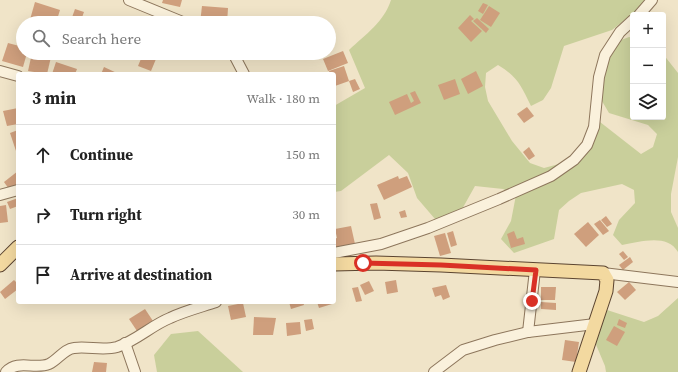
<!DOCTYPE html>
<html lang="en">
<head>
<meta charset="utf-8">
<style>
  :root { --surface:#fff; --page:#f2f2f2; --text:#222; --muted:#767676; --line:#e0e0e0 }
  body { margin:0; font-family:"Source Serif 4",serif; background:var(--page); color:var(--text) }
  .controls { position:absolute; right:12px; top:12px; display:grid; overflow:hidden; border-radius:4px; box-shadow:0 4px 16px #0002 }
  .controls button { width:36px; height:36px; display:grid; place-items:center; padding:0; border:0; border-bottom:1px solid var(--line); background:var(--surface); color:var(--text); font:20px sans-serif }
  .stop { position:absolute; width:12px; height:12px; margin:-9px; border:3px solid #d93025; border-radius:50%; background:#fff }
  .stop.end { background:#d93025; border-color:#fff; box-shadow:0 1px 4px #0008 }
  .list { margin:0; padding:0; list-style:none }
  h2 { display:flex; justify-content:space-between; align-items:center; height:52px; margin:0; padding:0 16px; font-size:17px }
  h2 small { font-size:13px; font-weight:400; color:var(--muted) }
  .list li { display:grid; grid-template-columns:26px 1fr auto; gap:12px; align-items:center; box-sizing:border-box; height:60px; padding:0 16px; border-top:1px solid var(--line) }
  .list b { display:block; font-size:15px; white-space:nowrap }
  .list em { font-size:13px; font-style:normal; color:var(--muted) }
  .icon { flex:none; width:22px; height:22px; fill:none; stroke:currentColor; stroke-width:2; stroke-linecap:round; stroke-linejoin:round }
  .map { position:relative; flex:none; width:678px; height:372px; overflow:hidden }
  .search { position:absolute; background:var(--surface); box-shadow:0 4px 16px #0002; left:16px; top:16px; width:320px; height:44px; display:flex; align-items:center; gap:10px; box-sizing:border-box; padding:0 14px; border-radius:22px; color:var(--muted); font-size:15px }
  .panel { position:absolute; background:var(--surface); box-shadow:0 4px 16px #0002; left:16px; top:72px; width:320px; height:232px; border-radius:4px }
  .map>svg:first-child { display:block }
  .green { fill:#c9cf9b }
  .building { fill:#cf9f7d }
  .lines { fill:none; stroke-linecap:round; stroke-linejoin:round }
  .minor-casing { stroke:#8d765c; stroke-width:12 }
  .major-casing { stroke:#5b4430; stroke-width:15 }
  .minor { stroke:#faf1dc; stroke-width:10 }
  .major { stroke:#f3d9a0; stroke-width:13 }
  .route { stroke:#d93025; stroke-width:5 }
</style>
</head>
<body>
<div class="map">
<svg width="678" height="372" viewBox="0 0 678 372">
  <rect width="100%" height="100%" fill="#f0e4c8"/>
  <!-- green -->
  <g class="green">
    <path d="M391,0h259l-38,30 -48,16 -13,42 -8,12 -12,6c-10,-20 -13,-29 -33,-41l-12,8 -1,14 3,14 24,40 18,22 14,5 30,-8 20,-33 6,-5 41,32 12,-7 4,-13 -9,-9 -39,-12 -13,-22 3,-14 17,-35 13,-5 4,1v79h30v-63l15,19v84l-7,37v18l7,16v24c-11,-19 -38,-10 -56,-7l-9,-10 6,-15 16,-17 -1,-13 -12,-6 -41,9 -12,8 -10,9 -5,29 -40,14 -13,-14 10,-18 5,-26 -13,-6 -28,-3 -14,25 -11,8h-15l-18,-21 -9,-25 -19,-18 -48,36 -7,1v-86l31,-18 -16,-38c17,-16 35,-28 42,-50z"/>
    <path d="M678,298v74h-72l-1,-6 -16,-38 15,-19 40,13 14,-6z"/>
    <path d="M198,331l45,41h-86l-3,-17 17,-21z"/>
  </g>
  <!-- building -->
  <g class="building">
    <path d="M163,0h19l-2,7 -18,-4z"/>
    <path d="M35,2l25,8 -4,13h-27z"/>
    <path d="M483,3l5,2 -5,9 -5,-3z"/>
    <path d="M202,6l26,2 -1,15h-27z"/>
    <path d="M489,6l11,7 -9,14 -11,-7z"/>
    <path d="M75,9l9,3 -4,11h-10z"/>
    <path d="M470,15l4,4 -3,2 11,10 -11,11 -13,-14z"/>
    <path d="M295,16l2,7h-15l-1,-3z"/>
    <path d="M83,18l5,1 -1,4h-6z"/>
    <path d="M126,18l15,5h-17z"/>
    <path d="M477,18l12,11 -3,4 -13,-12z"/>
    <path d="M8,43l15,4v6h4l-4,14 -21,-6z"/>
    <path d="M343,51l5,12 -20,8 -5,-12z"/>
    <path d="M32,53l19,4 -4,17 -19,-3z"/>
    <path d="M143,54l13,5 -5,12 -13,-5z"/>
    <path d="M56,62l21,7 -2,5h-23z"/>
    <path d="M344,66l5,15 6,-2 5,10 -7,3 -4,-11 -14,5 -1,-12h-4l-1,-3z"/>
    <path d="M104,67l15,7h-18z"/>
    <path d="M476,71l7,15 -15,8 -7,-15z"/>
    <path d="M455,79l5,15 -16,6 -6,-15z"/>
    <path d="M415,91l6,12 -26,12 -6,-13 18,-8 4,9 3,-2 -4,-8z"/>
    <path d="M527,107l7,9 -10,7 -7,-9z"/>
    <path d="M18,108v16l-11,2 -4,-15z"/>
    <path d="M18,130v20l-2,1 -6,-18z"/>
    <path d="M529,147l6,9 -6,4 -6,-8z"/>
    <path d="M18,171v16l-7,5 -7,-10z"/>
    <path d="M398,176l1,3 8,-3 5,11 -28,13 -7,-15z"/>
    <path d="M18,198v8l-8,3 -3,-7z"/>
    <path d="M377,203l4,15 -7,2 -4,-16z"/>
    <path d="M6,205l2,17 -8,1v-17z"/>
    <path d="M405,210l2,7 -6,1 -2,-6z"/>
    <path d="M606,216l6,8 -5,3 -6,-7z"/>
    <path d="M600,220l9,11 -6,4 -9,-11z"/>
    <path d="M588,222l11,13 -13,12 -12,-13z"/>
    <path d="M351,226l4,18 -20,4 -1,-9 3,-1 -2,-9z"/>
    <path d="M453,231l4,14 -6,2 -4,-14z"/>
    <path d="M514,231l3,8 6,-2 2,7 -14,4 -4,-14z"/>
    <path d="M445,233l6,20 -11,3 -6,-20z"/>
    <path d="M623,251l5,6 -4,3 -5,-6z"/>
    <path d="M630,257l3,5 -10,8 -4,-5z"/>
    <path d="M14,280l4,4v5l-13,10 -5,-7z"/>
    <path d="M396,280l2,12 -11,2 -2,-12z"/>
    <path d="M369,281l5,10 -9,4 -5,-10z"/>
    <path d="M629,282l7,8 -11,10 -8,-8z"/>
    <path d="M446,285l4,12 -7,3 -2,-5 -6,2 -3,-9z"/>
    <path d="M358,287l4,14 -6,1 -4,-14z"/>
    <path d="M541,287h15l-1,13h-14z"/>
    <path d="M289,302h14l1,3 -13,4z"/>
    <path d="M317,302h15v2l-13,4z"/>
    <path d="M541,302l15,1v7l-15,-1z"/>
    <path d="M243,303l3,14 -15,3 -3,-14z"/>
    <path d="M145,309l8,12 -16,10 -8,-12z"/>
    <path d="M254,317l22,1 -3,17h-20z"/>
    <path d="M312,319l2,10 -8,2 -2,-11z"/>
    <path d="M619,319l8,4 -2,5 -8,-3z"/>
    <path d="M300,322l1,12 -14,2 -1,-13z"/>
    <path d="M614,326l11,6 -8,14 -11,-6z"/>
    <path d="M565,340l14,2 -3,20 -14,-2z"/>
    <path d="M94,362l13,1 -1,9h-14z"/>
  </g>
  <g class="lines">
    <!-- minor casing -->
    <g class="minor-casing">
      <g id="minor">
        <path d="M129,0l56,23"/>
        <path d="M639,15l13,-15"/>
        <path d="M233,53l11,21"/>
        <path d="M0,71l18,5"/>
        <path d="M0,195l18,-5"/>
        <path d="M334,253l47,-9 47,-16 71,-29 52,-23 23,-16 13,-15 7,-18 5,-50 6,-22 15,-23 13,-12"/>
        <path d="M603,273l75,9"/>
        <path d="M528,332l7,-62"/>
        <path d="M125,343l10,29"/>
        <path d="M6,372c12,-13 29,-2 43,-8 9,-4 15,-15 25,-16 14,-2 29,3 43,-1 19,-6 35,-22 53,-29 15,-7 31,-11 46,-16"/>
        <path d="M434,372l29,-22 32,-10 33,-8 67,-8"/>
      </g>
    </g>
    <!-- major casing -->
    <g class="major-casing">
      <g id="major">
        <path d="M334,264l42,-1 65,2 162,8 4,7 -1,11 -27,81"/>
        <path d="M0,265l18,-18"/>
      </g>
    </g>
    <!-- minor -->
    <use href="#minor" class="minor"/>
    <!-- major -->
    <use href="#major" class="major"/>
  </g>
  <g class="lines">
    <!-- route -->
    <path class="route" d="M363,263l78,2 95,5 -4,31"/>
  </g>
</svg>
<div class="controls">
<button>+</button>
<button>−</button>
<button><svg class="icon" aria-label="layers" viewBox="0 0 24 24"><path d="M12 4l9 5-9 5-9-5zM3 14l9 5 9-5"/></svg></button>
</div>
<div class="stop" style="left:363px;top:263px"></div>
<div class="stop end" style="left:532px;top:301px"></div>
<div class="search"><svg class="icon" aria-label="search" viewBox="0 0 24 24"><circle cx="10" cy="10" r="6"/><path d="M15 15l6 6"/></svg>Search here</div>
<section class="panel">
<h2>3 min<small>Walk · 180 m</small></h2>
<ul class="list">
<li><svg class="icon" aria-label="ahead" viewBox="0 0 24 24"><path d="M12 20V5M6 11l6-6 6 6"/></svg><div><b>Continue</b></div><em>150 m</em></li>
<li><svg class="icon" aria-label="right" viewBox="0 0 24 24"><path d="M7 20v-9h11M14 6l5 5-5 5"/></svg><div><b>Turn right</b></div><em>30 m</em></li>
<li><svg class="icon" aria-label="arrive" viewBox="0 0 24 24"><path d="M6 21V4h12l-3 4 3 4H6"/></svg><div><b>Arrive at destination</b></div></li>
</ul>
</section>
</div>
</body>
</html>
